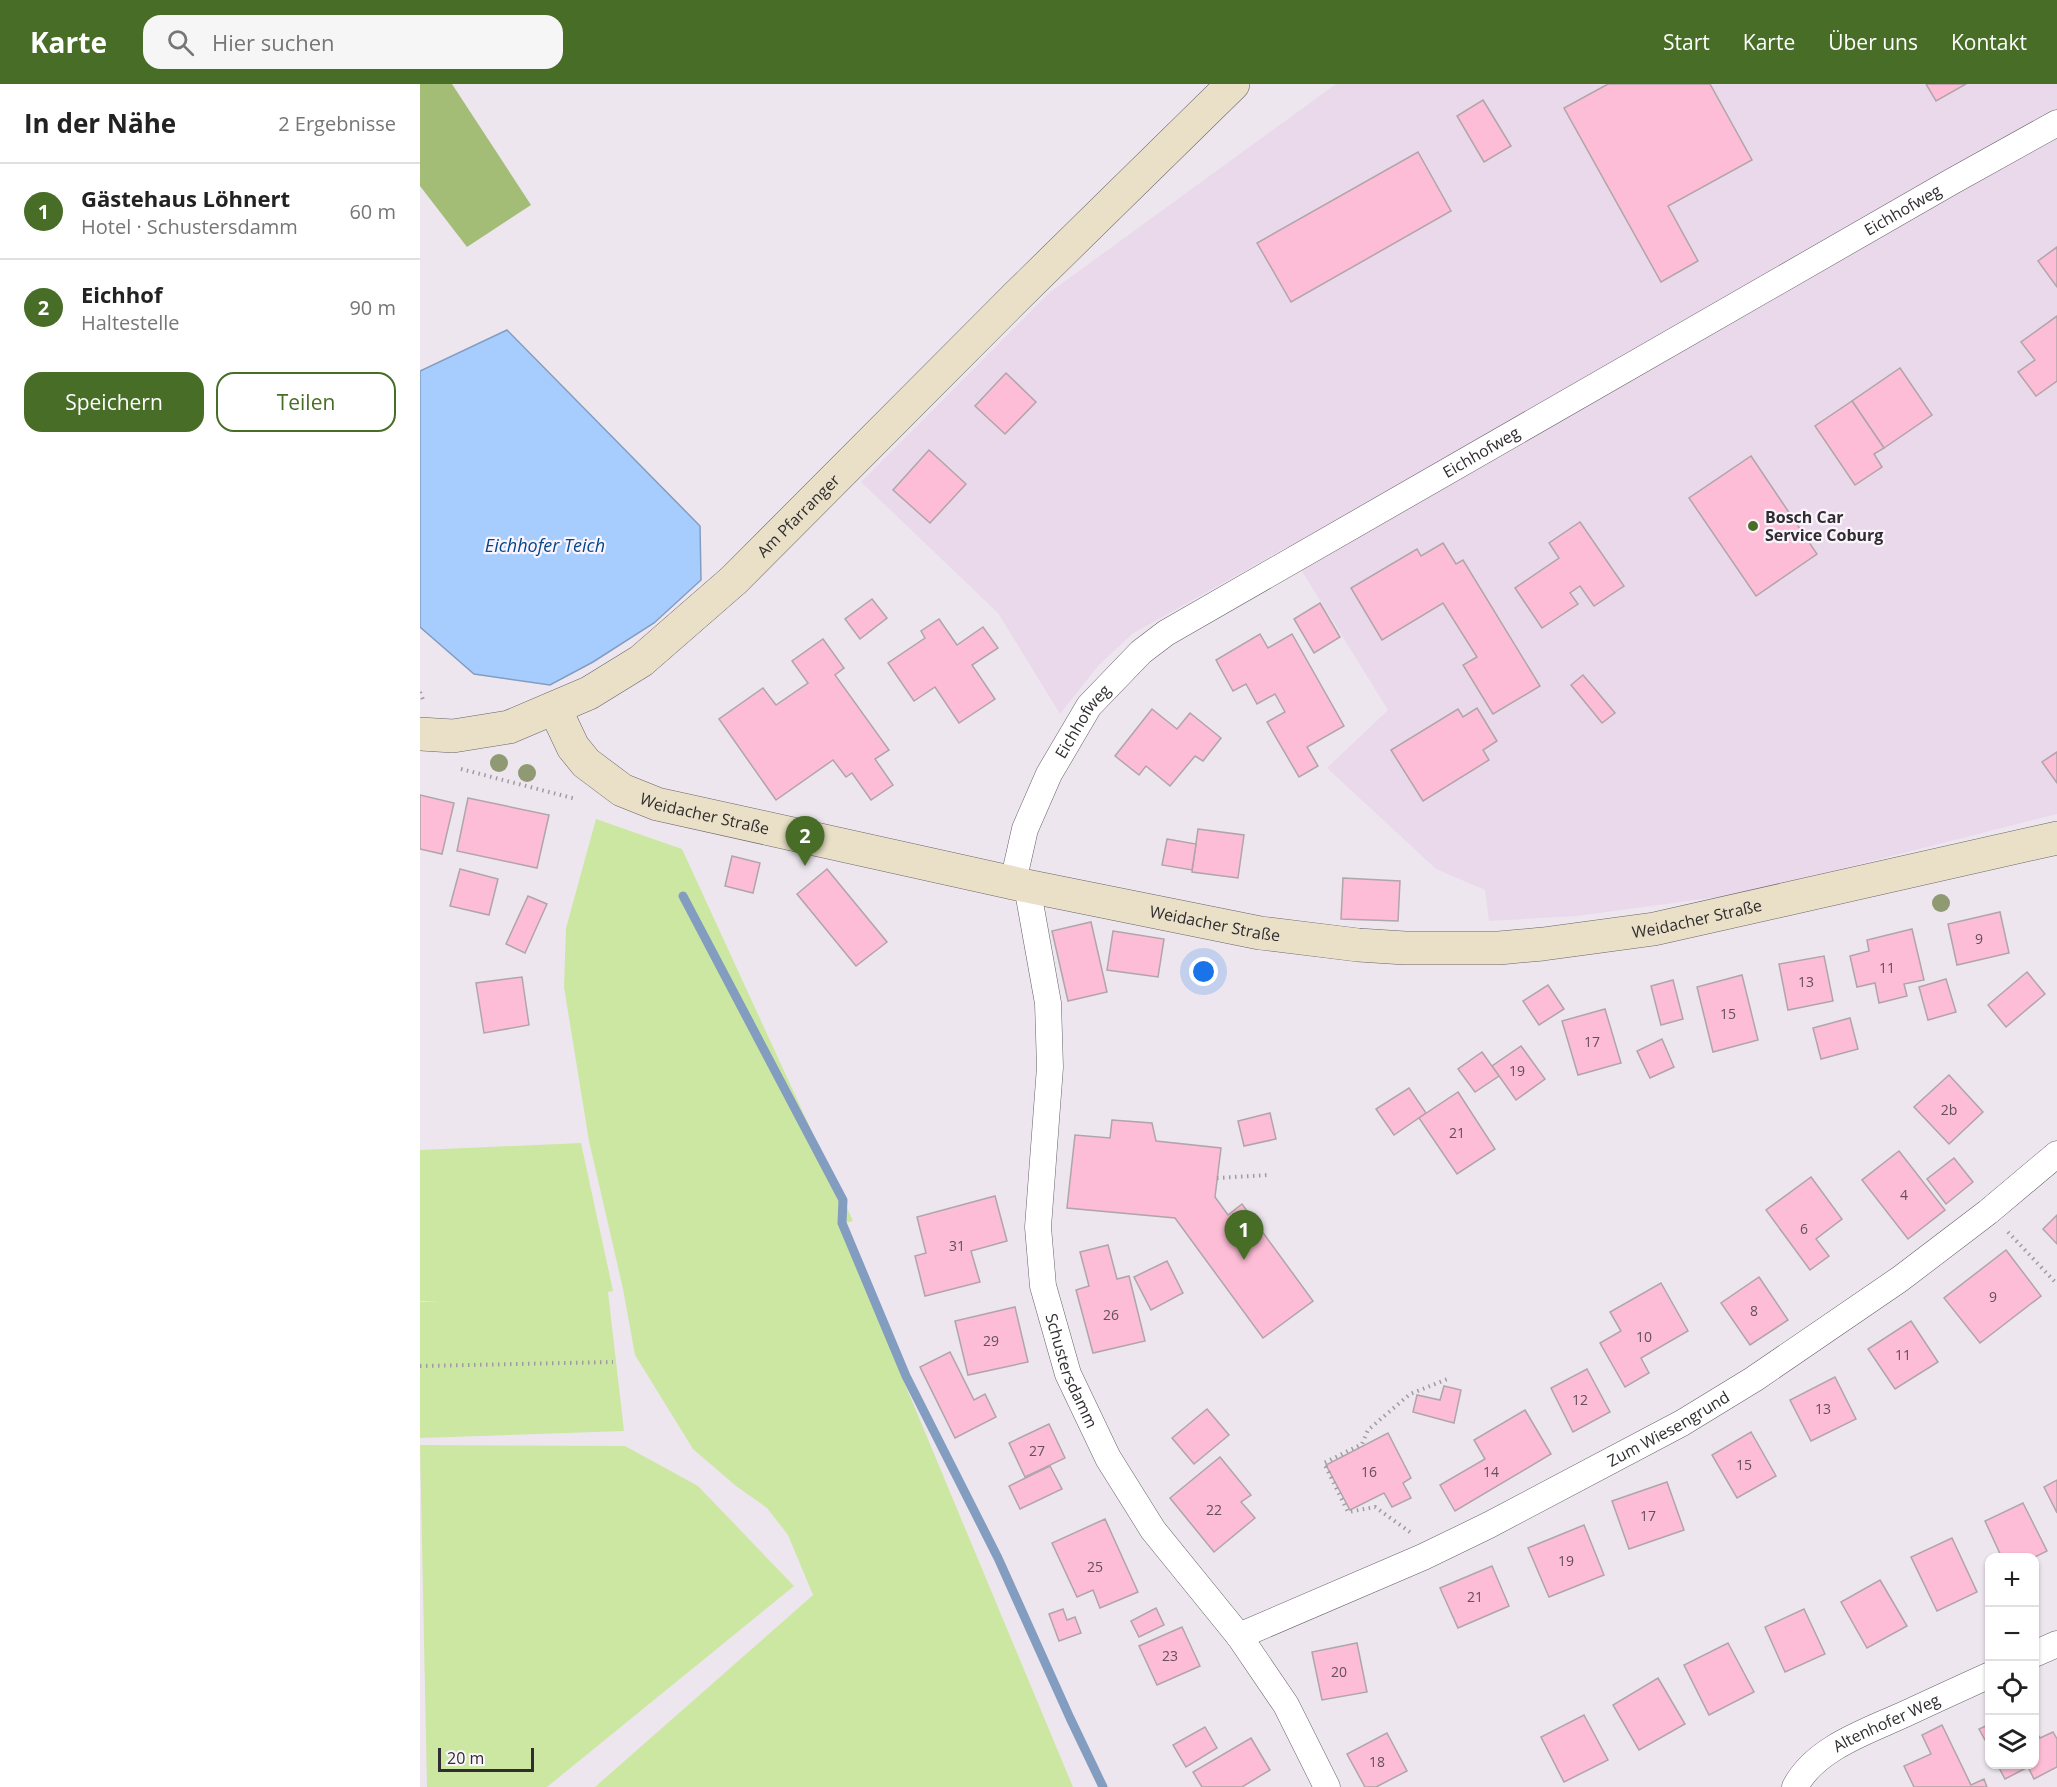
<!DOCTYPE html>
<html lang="de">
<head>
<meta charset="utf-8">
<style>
  :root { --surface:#fff; --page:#f6f6f6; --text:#222; --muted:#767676; --line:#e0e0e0; --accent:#486d27 }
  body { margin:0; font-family:"Open Sans",sans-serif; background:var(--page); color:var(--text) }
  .controls { position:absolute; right:18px; bottom:18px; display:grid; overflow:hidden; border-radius:12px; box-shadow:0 2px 4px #0004 }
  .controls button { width:54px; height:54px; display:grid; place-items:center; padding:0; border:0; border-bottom:2px solid var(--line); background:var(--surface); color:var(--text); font:30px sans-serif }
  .scale { position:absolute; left:18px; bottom:15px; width:96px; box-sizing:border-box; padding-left:6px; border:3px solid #302d30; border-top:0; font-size:16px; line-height:21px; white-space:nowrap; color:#302d30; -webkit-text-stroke:4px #fbf4fd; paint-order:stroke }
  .you { position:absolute; left:784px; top:888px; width:21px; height:21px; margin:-15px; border:4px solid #fff; border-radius:50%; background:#1a73e8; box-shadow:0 0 0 9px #1a73e833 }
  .badge { display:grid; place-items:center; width:39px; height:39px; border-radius:50%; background:var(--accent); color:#fff; font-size:20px; font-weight:700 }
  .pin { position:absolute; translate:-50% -50px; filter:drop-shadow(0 2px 3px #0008) }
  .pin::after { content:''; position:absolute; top:32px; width:21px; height:18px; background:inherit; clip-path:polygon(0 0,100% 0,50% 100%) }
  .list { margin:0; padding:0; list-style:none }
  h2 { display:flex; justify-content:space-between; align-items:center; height:78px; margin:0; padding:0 24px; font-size:26px }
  h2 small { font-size:20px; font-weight:400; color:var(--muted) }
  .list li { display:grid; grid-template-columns:39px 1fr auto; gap:18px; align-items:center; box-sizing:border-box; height:96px; padding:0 24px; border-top:2px solid var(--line) }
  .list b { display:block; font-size:22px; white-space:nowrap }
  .list p { margin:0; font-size:20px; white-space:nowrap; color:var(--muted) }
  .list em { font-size:20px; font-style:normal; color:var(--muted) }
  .actions { display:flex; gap:12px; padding:18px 24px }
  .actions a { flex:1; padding:14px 0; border:2px solid var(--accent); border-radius:18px; text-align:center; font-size:21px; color:var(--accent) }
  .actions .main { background:var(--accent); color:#fff }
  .icon { flex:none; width:33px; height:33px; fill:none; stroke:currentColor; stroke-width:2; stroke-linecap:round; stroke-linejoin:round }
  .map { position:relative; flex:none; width:1637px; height:1703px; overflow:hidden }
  header { display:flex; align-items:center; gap:36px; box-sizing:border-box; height:84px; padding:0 30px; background:var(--accent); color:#fff }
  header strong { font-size:28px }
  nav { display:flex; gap:33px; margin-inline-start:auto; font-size:21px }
  .search { width:420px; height:54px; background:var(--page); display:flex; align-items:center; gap:15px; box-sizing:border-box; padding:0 21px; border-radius:18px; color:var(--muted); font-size:22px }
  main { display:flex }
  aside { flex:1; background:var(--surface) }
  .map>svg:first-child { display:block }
  .industrial { fill:#ead9eb }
  .green { fill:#cce7a2 }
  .forest { fill:#a3bd76 }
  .water { fill:#a6cdfd; stroke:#839dc0; stroke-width:1.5 }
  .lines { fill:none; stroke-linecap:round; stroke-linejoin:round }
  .stream { stroke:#839dc0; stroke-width:9 }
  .building { fill:#fdbdd6; stroke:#b0a5a9; stroke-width:1.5 }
  .street-casing { stroke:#68626a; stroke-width:27 }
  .secondary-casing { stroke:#68626a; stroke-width:34 }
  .path { stroke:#a09ba1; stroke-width:4; stroke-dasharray:1.5 4.5; stroke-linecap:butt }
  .street { stroke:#fff; stroke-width:26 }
  .secondary { stroke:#eae0c7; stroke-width:33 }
  .tree { fill:#909a72 }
  .poi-dot { fill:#486d27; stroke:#fbf4fd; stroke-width:2 }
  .labels { text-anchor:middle; stroke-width:4.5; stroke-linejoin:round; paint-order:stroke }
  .number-label { font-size:14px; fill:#63515a }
  .street-label { font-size:16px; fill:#302d30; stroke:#fbf4fd }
  .poi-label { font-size:16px; font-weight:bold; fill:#302d30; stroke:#fbf4fd; text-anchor:start }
  .water-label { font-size:18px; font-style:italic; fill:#01488d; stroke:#fbf4fd }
</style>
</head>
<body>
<header>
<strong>Karte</strong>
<div class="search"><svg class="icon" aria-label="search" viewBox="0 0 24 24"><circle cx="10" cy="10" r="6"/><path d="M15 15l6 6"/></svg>Hier suchen</div>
<nav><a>Start</a><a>Karte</a><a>Über uns</a><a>Kontakt</a></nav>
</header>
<main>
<aside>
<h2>In der Nähe<small>2 Ergebnisse</small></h2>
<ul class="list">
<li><span class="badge">1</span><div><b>Gästehaus Löhnert</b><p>Hotel · Schustersdamm</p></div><em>60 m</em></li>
<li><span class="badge">2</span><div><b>Eichhof</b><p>Haltestelle</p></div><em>90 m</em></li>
</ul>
<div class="actions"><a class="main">Speichern</a><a>Teilen</a></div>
</aside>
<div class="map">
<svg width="1637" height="1703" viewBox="0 0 1637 1703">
  <rect width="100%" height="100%" fill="#ede6ef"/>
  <!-- industrial -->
  <path class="industrial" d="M916,0h721v730l-310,79 -170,23 -88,5 -4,-31 -49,-21 -109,-101 61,-58 -101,-163 -155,87 -34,32 -38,48 -62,-101 -137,-131 189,-190z"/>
  <!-- green -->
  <g class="green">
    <path d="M176,735l86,30 171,372 -11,3 60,153 171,410h-478l218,-192 -25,-60 -21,-27 -31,-22 -43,-37 -58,-94 -12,-66 -34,-148 -25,-154 2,-59z"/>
    <path d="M161,1059l32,148 -5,1 16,139 -204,7v-136l20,-1h-20v-151z"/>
    <path d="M0,1361l205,1 73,40 96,100 -247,201h-120z"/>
  </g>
  <!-- forest -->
  <path class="forest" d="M0,0h32l79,121 -64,42 -47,-61z"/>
  <!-- water -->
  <path class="water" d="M87,246l193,196 1,54 -47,43 -61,39 -43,23 -76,-11 -54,-47v-256z"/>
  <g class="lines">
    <!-- stream -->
    <path class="stream" d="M263,812l160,304 -1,23 64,153 92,182 72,160 33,69"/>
  </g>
  <!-- building -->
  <g class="building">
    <path d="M1188,0h102l42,76 -84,46 30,55 -37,21 -97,-174z"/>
    <path d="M1506,0h40l-30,17z"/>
    <path d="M1063,16l28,46 -27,16 -27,-46z"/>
    <path d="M998,68l33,59 -160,91 -34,-59z"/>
    <path d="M1637,163v40l-19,-26z"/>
    <path d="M1637,232v65l-21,15 -18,-24 17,-12 -14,-18z"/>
    <path d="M1480,284l32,47 -48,33 -32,-47z"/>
    <path d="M586,289l30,29 -31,32 -30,-28z"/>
    <path d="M1432,317l32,47 -10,6 8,13 -27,18 -40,-59z"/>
    <path d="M509,366l37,34 -36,39 -37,-33z"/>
    <path d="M1331,372l66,98 -61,42 -67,-98z"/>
    <path d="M1160,438l44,64 -30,20 -14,-20 -10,7 8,11 -36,24 -27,-40 44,-30 -10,-15z"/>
    <path d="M1023,459l13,21 7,-4 77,126 -47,28 -30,-49 14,-8 -34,-54 -61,37 -31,-52 66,-39 4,7z"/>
    <path d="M452,515l15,19 -27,21 -15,-20z"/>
    <path d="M900,519l20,34 -26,16 -20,-34z"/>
    <path d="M519,535l18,26 26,-18 15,21 -26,17 23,34 -36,24 -24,-36 -21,14 -26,-38 37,-25 -4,-7z"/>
    <path d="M840,550l8,14 24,-14 52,92 -37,21 11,19 -19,11 -32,-55 18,-10 -10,-18 -18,10 -11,-20 -13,7 -17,-31z"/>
    <path d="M403,555l21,29 -9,7 54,75 -14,9 18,26 -22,15 -19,-27 -6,4 -13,-17 -57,40 -57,-81 44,-31 13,17 32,-22 -16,-22z"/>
    <path d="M1163,591l32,38 -13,10 -31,-38z"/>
    <path d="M1057,624l20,33 -14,9 6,10 -66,41 -32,-51 67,-41 5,8z"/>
    <path d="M732,625l25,20 13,-16 31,25 -18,23 -8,-5 -25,30 -24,-20 -7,9 -24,-19z"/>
    <path d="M1637,668v31l-15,-21z"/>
    <path d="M0,711l34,8 -12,51 -22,-5z"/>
    <path d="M48,714l81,17 -12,53 -80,-17z"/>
    <path d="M778,745l46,6 -6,43 -46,-6z"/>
    <path d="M747,755l29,5 -4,26 -30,-5z"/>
    <path d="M312,772l28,7 -7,30 -28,-7z"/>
    <path d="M40,785l38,10 -9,36 -39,-9z"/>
    <path d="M407,785l60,73 -31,24 -59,-72z"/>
    <path d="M923,794l57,3 -2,40 -57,-2z"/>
    <path d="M108,812l19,8 -22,49 -19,-9z"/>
    <path d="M1580,828l9,41 -52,12 -9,-41z"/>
    <path d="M671,838l16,70 -39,9 -16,-70z"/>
    <path d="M1492,845l12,51 -20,4 3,12 -28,7 -4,-20 -18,4 -7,-31 19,-5 -2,-11z"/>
    <path d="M693,847l51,8 -6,38 -51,-7z"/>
    <path d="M1404,872l9,45 -45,9 -9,-46z"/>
    <path d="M1607,888l18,22 -39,33 -18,-22z"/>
    <path d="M1322,891l16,65 -45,12 -16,-65z"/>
    <path d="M102,893l7,48 -45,8 -8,-50z"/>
    <path d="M1526,895l10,33 -28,8 -9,-33z"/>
    <path d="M1253,896l10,39 -22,6 -10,-39z"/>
    <path d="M1128,901l16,24 -25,16 -16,-24z"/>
    <path d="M1185,925l16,54 -43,12 -16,-54z"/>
    <path d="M1430,934l8,31 -37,10 -8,-31z"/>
    <path d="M1242,955l12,28 -24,11 -13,-27z"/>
    <path d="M1101,962l24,33 -29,21 -24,-34z"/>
    <path d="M1062,968l17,24 -24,16 -17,-23z"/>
    <path d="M1529,991l34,37 -34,32 -35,-37z"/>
    <path d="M989,1004l17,25 -32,22 -18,-26z"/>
    <path d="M1038,1008l37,57 -38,25 -38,-56z"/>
    <path d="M850,1029l6,26 -32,7 -6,-25z"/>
    <path d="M692,1036l40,3 4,18 65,7 -6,49 13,18 14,-11 71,97 -50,37 -88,-120 -108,-10 8,-73 35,3z"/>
    <path d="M1479,1067l46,59 -37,29 -46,-59z"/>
    <path d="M1534,1074l19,24 -27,22 -19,-25z"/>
    <path d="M1391,1093l31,42 -26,20 13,17 -19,14 -44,-60z"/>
    <path d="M575,1112l12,45 -36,10 9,31 -55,14 -10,-40 11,-3 -9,-36z"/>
    <path d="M1637,1131v29l-14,-15z"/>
    <path d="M688,1161l9,34 12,-3 16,65 -52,12 -17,-63 13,-4 -9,-34z"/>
    <path d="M1586,1166l35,46 -61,47 -36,-45z"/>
    <path d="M747,1177l16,32 -32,17 -17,-33z"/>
    <path d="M1339,1193l29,43 -38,25 -29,-42z"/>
    <path d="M1241,1199l27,48 -47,27 8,15 -24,14 -25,-44 21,-12 -11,-19z"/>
    <path d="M595,1223l13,55 -60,13 -13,-54z"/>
    <path d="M1491,1237l27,41 -43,27 -27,-40z"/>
    <path d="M530,1268l24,48 11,-6 11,23 -41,21 -35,-71z"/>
    <path d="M1167,1285l23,43 -37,20 -22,-44z"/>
    <path d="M1415,1293l21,42 -45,22 -21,-41z"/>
    <path d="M1024,1302l17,4 -7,33 -41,-11 4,-17 23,5z"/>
    <path d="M787,1325l22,26 -35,29 -22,-26z"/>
    <path d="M1105,1326l26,44 -96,57 -15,-26 45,-26 -11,-19z"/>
    <path d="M629,1340l16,34 -40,19 -16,-34z"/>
    <path d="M1331,1348l25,44 -39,22 -25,-43z"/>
    <path d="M968,1349l23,45 -8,5 8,15 -19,9 -8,-14 -34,17 -24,-45z"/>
    <path d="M800,1373l31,38 -10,7 14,16 -41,34 -44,-54z"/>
    <path d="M630,1382l12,23 -42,20 -11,-23z"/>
    <path d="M1637,1396v33l-13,-26z"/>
    <path d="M1247,1398l17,48 -55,19 -17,-48z"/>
    <path d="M1603,1419l24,48 -14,7h-31l-17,-37z"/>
    <path d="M685,1435l33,73 -38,16 -7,-18 -16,7 -25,-54z"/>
    <path d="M1164,1441l20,50 -55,22 -21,-49z"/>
    <path d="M1532,1454l25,54 -40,19 -26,-54z"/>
    <path d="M1072,1482l17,40 -51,22 -18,-40z"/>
    <path d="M1460,1496l27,46 -40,22 -26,-46z"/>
    <path d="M736,1524l8,17 -25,12 -8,-16z"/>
    <path d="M643,1525l4,11 8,-3 6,16 -22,8 -10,-27z"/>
    <path d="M1384,1525l21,45 -40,18 -20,-45z"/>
    <path d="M762,1543l18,39 -43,19 -18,-39z"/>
    <path d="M937,1559l10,49 -45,8 -10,-48z"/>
    <path d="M1308,1559l26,49 -45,23 -25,-50z"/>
    <path d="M1238,1594l27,46 -46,26 -26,-45z"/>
    <path d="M1164,1631l24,45 -44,22 -23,-45z"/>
    <path d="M1570,1640v25l-11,-20z"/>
    <path d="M1522,1641l29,60 13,-6 3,8h-73l-10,-21 27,-12 -9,-19z"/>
    <path d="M785,1643l12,21 -31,19 -13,-22z"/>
    <path d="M1614,1645l6,9 13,-6 4,7v28l-23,12 -6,-12 -23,12 -8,-15h37z"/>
    <path d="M967,1649l20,38 -31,16h-11l-18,-33z"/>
    <path d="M831,1654l19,32 -28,17h-40l-9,-15z"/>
  </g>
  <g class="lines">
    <!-- street casing -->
    <g class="street-casing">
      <g id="street">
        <path id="s1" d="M593,798l12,-53 24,-55 40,-68 52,-54 25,-19 785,-451 106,-59"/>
        <path id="s2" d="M607,802l21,117 2,64 -12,160 5,59 25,88 40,84 45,72 86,106 47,69 41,82"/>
        <path id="s3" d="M819,1552l184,-79 66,-32 193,-102 72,-44 146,-100 88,-67 69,-58"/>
        <path d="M1614,1570l23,-10"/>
        <path id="s4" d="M1375,1703c20,-39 73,-56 110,-73 28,-13 56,-26 85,-39"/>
      </g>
    </g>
    <!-- secondary casing -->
    <g class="secondary-casing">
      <g id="secondary">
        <path id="s5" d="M135,625l18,38 13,16 36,27 35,14 370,82 233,47 98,12 47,3h94l44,-4 111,-15 403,-91"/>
        <path id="s6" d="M0,650l33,2 56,-9 80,-34 52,-32 93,-81 284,-285 215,-211"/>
      </g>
    </g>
    <!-- path -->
    <g class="path">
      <path d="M0,608l4,10"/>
      <path d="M41,685l115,30"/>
      <path d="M797,1094l51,-3"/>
      <path d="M1588,1148l49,52"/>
      <path d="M0,1282l193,-4"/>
      <path d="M990,1448l-35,-25 -27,5 -24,-49 38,-19 6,-14 42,-36 40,-16"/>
    </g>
    <!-- street -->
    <use href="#street" class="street"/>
    <!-- secondary -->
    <use href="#secondary" class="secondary"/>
  </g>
  <!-- trees -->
  <g class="tree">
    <circle cx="79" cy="679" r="9"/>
    <circle cx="107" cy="689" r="9"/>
    <circle cx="1521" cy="819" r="9"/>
  </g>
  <!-- markers -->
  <circle class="poi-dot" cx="1333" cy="442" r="6"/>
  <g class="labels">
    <!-- number labels -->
    <g class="number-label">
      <text x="1559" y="860">9</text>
      <text x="1467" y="889">11</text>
      <text x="1386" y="903">13</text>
      <text x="1308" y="935">15</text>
      <text x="1172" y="963">17</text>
      <text x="1097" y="992">19</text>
      <text x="1529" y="1031">2b</text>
      <text x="1037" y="1054">21</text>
      <text x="1484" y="1116">4</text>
      <text x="1384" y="1150">6</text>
      <text x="537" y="1167">31</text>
      <text x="1573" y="1218">9</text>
      <text x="1334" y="1232">8</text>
      <text x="691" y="1236">26</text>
      <text x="1224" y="1258">10</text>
      <text x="571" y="1262">29</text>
      <text x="1483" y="1276">11</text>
      <text x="1160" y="1321">12</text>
      <text x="1403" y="1330">13</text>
      <text x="617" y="1372">27</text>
      <text x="1324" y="1386">15</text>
      <text x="949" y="1393">16</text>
      <text x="1071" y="1393">14</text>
      <text x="794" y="1431">22</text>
      <text x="1228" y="1437">17</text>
      <text x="1146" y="1482">19</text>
      <text x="675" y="1488">25</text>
      <text x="1055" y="1518">21</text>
      <text x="750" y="1577">23</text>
      <text x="919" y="1593">20</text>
      <text x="957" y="1683">18</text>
    </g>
    <!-- street labels -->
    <g class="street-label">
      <text dy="6" stroke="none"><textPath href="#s1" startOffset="1149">Eichhofweg</textPath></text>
      <text dy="6" stroke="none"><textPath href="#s1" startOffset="663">Eichhofweg</textPath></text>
      <text dy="6" stroke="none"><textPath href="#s6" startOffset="452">Am Pfarranger</textPath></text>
      <text dy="6" stroke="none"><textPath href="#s1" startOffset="177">Eichhofweg</textPath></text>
      <text dy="6" stroke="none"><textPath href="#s5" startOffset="194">Weidacher Straße</textPath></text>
      <text dy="6" stroke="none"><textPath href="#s5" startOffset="1202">Weidacher Straße</textPath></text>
      <text dy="6" stroke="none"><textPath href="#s5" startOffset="716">Weidacher Straße</textPath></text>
      <text dy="6" stroke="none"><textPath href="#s2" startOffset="492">Schustersdamm</textPath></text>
      <text dy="6" stroke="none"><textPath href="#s3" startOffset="477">Zum Wiesengrund</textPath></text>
      <text dy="6" stroke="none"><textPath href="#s4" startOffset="114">Altenhofer Weg</textPath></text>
    </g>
    <!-- poi labels -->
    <g class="poi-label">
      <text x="1345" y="439">Bosch Car<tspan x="1345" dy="18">Service Coburg</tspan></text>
    </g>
    <!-- water labels -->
    <g class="water-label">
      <text x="125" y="468">Eichhofer Teich</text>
    </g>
  </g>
</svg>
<div class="controls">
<button>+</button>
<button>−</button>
<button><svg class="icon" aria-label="locate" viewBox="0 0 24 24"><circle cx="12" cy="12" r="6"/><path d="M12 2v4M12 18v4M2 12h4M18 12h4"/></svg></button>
<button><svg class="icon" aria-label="layers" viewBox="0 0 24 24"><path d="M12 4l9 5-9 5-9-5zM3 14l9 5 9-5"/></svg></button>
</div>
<div class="scale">20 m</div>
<div class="you"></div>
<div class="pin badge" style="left:824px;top:1176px">1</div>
<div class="pin badge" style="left:385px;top:782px">2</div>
</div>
</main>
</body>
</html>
